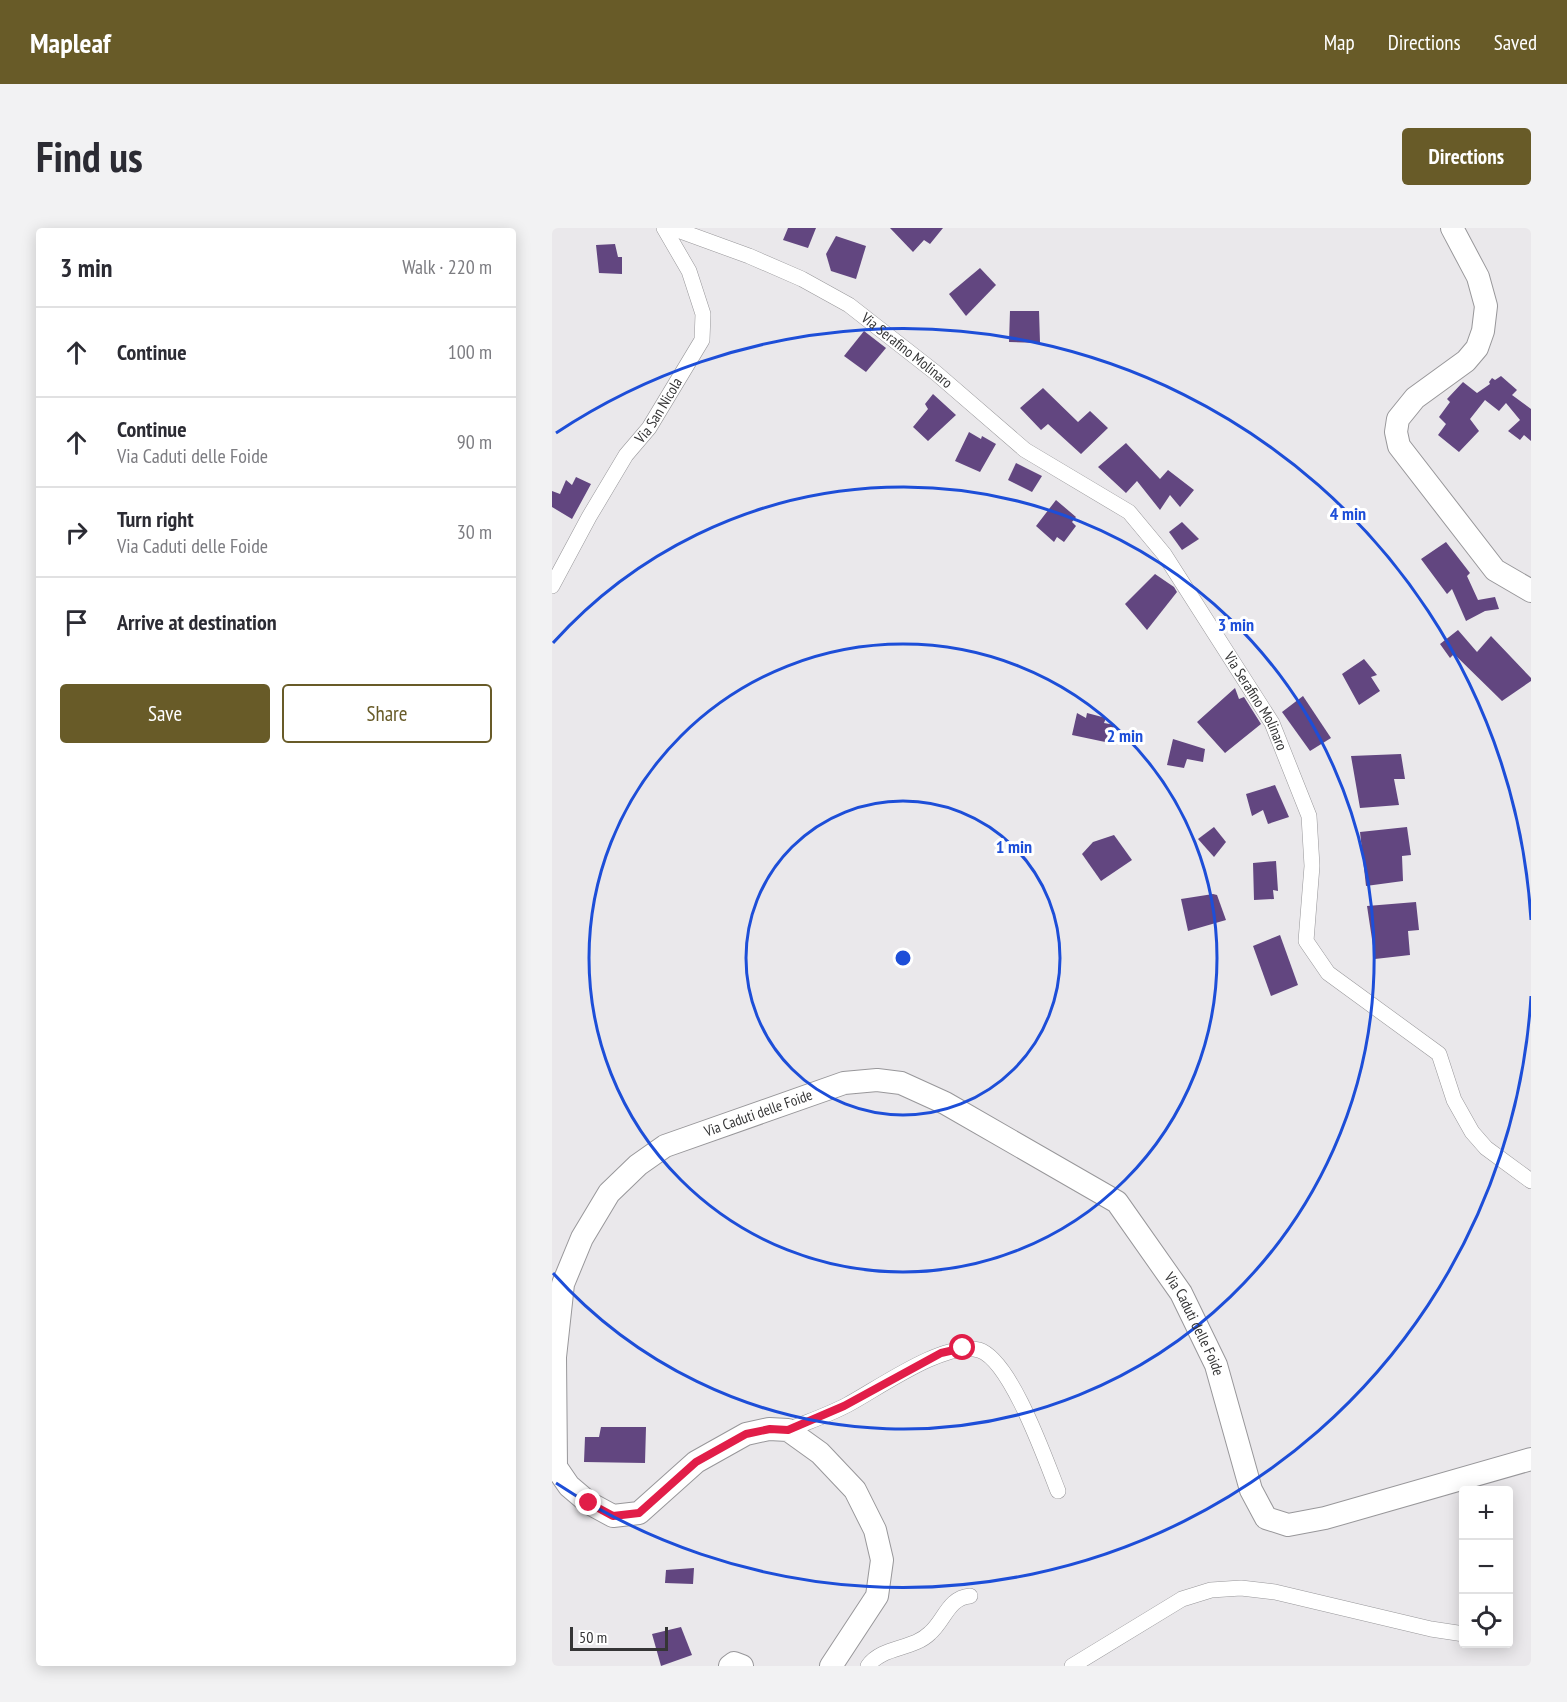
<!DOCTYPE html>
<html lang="en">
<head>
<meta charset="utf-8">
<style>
  :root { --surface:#fff; --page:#f2f2f3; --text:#2b2b33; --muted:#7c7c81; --line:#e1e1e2; --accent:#685b28 }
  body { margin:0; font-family:"PT Sans Narrow",sans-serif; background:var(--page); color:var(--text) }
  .controls { position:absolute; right:18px; bottom:18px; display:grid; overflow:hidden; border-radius:6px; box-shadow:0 3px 15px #0003 }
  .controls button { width:54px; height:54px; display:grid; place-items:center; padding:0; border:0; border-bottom:2px solid var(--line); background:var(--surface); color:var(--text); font:30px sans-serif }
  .scale { position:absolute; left:18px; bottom:15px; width:98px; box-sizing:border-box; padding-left:6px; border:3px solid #353536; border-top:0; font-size:16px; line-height:21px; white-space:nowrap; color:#353536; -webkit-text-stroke:4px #fff; paint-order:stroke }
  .stop { position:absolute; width:18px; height:18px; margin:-14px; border:4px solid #e11d48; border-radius:50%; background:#fff }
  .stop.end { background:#e11d48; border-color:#fff; box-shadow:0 2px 6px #0008 }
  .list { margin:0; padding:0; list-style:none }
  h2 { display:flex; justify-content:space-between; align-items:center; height:78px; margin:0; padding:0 24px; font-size:26px }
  h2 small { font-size:20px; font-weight:400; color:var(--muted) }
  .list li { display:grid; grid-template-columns:39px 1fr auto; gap:18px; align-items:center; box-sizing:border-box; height:90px; padding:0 24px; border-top:2px solid var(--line) }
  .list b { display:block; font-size:22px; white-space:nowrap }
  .list p { margin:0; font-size:20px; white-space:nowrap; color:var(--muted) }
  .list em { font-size:20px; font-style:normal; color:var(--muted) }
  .actions { display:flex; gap:12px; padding:18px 24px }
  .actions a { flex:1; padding:14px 0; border:2px solid var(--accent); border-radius:6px; text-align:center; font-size:21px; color:var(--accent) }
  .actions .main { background:var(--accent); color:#fff }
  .icon { flex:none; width:33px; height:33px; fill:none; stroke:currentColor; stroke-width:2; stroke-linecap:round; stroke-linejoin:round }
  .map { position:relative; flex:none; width:979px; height:1438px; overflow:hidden; border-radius:6px }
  header { display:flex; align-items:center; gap:36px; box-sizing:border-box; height:84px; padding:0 30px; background:var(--accent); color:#fff }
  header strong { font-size:28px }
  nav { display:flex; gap:33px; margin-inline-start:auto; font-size:21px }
  .intro { display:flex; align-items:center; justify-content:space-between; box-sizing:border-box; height:144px; padding:0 36px }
  h1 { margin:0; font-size:42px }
  .button { padding:15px 27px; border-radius:6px; background:var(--accent); color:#fff; font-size:21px; font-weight:700 }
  main { display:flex; gap:36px; padding:0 36px }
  aside { flex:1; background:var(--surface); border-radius:6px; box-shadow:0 3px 15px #0003 }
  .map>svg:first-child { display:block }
  .building { fill:#624680 }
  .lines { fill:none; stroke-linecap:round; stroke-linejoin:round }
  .street-casing { stroke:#98979a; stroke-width:16 }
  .secondary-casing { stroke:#98979a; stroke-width:24 }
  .street { stroke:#fff; stroke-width:15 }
  .secondary { stroke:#fff; stroke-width:22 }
  .route { stroke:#e11d48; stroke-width:8 }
  .ring { fill:none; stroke:#1d4ed8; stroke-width:3 }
  .labels { text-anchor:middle; stroke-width:6; stroke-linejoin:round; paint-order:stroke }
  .street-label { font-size:15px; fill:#353536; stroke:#fff }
  .centre { fill:#1d4ed8; stroke:#fff; stroke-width:3 }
  .ring-label { font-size:18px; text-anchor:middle; font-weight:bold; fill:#1d4ed8; stroke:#fff; stroke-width:6; stroke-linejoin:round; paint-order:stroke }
</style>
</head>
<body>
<header>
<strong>Mapleaf</strong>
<nav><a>Map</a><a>Directions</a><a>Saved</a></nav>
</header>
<div class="intro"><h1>Find us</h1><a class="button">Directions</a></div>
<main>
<aside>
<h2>3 min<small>Walk · 220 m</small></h2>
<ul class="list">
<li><svg class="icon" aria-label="ahead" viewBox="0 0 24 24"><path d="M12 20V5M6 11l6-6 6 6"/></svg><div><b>Continue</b></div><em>100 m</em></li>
<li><svg class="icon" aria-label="ahead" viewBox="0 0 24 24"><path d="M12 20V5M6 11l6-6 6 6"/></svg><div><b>Continue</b><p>Via Caduti delle Foide</p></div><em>90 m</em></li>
<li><svg class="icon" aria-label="right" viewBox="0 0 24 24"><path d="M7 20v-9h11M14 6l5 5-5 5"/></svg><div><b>Turn right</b><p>Via Caduti delle Foide</p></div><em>30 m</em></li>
<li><svg class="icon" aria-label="arrive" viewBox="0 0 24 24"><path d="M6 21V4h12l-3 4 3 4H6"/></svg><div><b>Arrive at destination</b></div></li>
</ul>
<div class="actions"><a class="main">Save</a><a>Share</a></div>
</aside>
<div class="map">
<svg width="979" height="1438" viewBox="0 0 979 1438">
  <rect width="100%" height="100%" fill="#eae8eb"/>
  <!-- building -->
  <g class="building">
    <path d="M236,0h28l-8,20 -25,-8z"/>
    <path d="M338,0h53l-13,16 -6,-4 -11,12z"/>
    <path d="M284,8l30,10 -10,33 -25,-8 -5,-17z"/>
    <path d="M63,16l3,13h4v17l-23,-1 -3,-28z"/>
    <path d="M428,40l16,17 -30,31 -17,-22z"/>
    <path d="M458,83h29l1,32 -31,-1z"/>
    <path d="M312,103l22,17 -20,24 -22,-16z"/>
    <path d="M949,148l16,14 -5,5 19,14v32l-7,-6 -4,5 -12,-9 12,-11 -14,-17 -7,8 -14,-11 -15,19 9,12 -20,21 -21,-17 8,-11 -7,-7 11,-15 -3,-3 16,-17 14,11 13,-9 -1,-2 3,-4 3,2z"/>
    <path d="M491,160l35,34 12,-11 18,17 -27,26 -33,-30 -7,6 -21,-22z"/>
    <path d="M381,166l23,21 -28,26 -15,-14 15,-18 -3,-5z"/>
    <path d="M417,204l12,7 1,-3 14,8 -16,28 -25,-11z"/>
    <path d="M574,215l34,36 8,-9 26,20 -14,17 -10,-12 -10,15 -23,-29 -11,12 -28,-26z"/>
    <path d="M464,235l26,13 -10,16 -24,-12z"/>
    <path d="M24,249l15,7 -19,35 -20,-12v-16l8,3 6,-14 6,5z"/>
    <path d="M504,272l20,17 -4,5 4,4 -12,16 -7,-5 -3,5 -18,-16z"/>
    <path d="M630,294l17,17 -17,11 -13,-18z"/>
    <path d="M894,314l24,31 -3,3 11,24 17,-3 4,12 -14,2 -19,10 -14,-32 -5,5 -26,-35z"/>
    <path d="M603,346l19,13 3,5 -30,38 -22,-26z"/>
    <path d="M906,402l19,22 14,-16 40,42v3l-29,20 -48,-47 -4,4 -10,-14z"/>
    <path d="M812,431l13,16 -6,2 9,14 -21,14 -17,-31z"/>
    <path d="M683,460l4,11 5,-2 17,27 -36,29 -28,-31z"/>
    <path d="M751,468l28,42 -21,13 -28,-39z"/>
    <path d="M525,485l9,5 1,-5 19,5 -2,5 11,2 -5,18 -38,-8z"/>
    <path d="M621,511l32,10 -2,13 -16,-3 -3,9 -17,-3z"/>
    <path d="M849,526l4,25h-11l5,26 -39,3 -9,-52z"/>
    <path d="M723,557l14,32 -21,7 -5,-14 -11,6 -6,-22z"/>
    <path d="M662,599l12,15 -12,15 -16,-18z"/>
    <path d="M855,599l4,28 -9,1 1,25 -37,5 -6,-54z"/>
    <path d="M562,607l18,25 -31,21 -19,-27 11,-12z"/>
    <path d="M724,633l2,30 -5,-1 1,9 -20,1 -1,-37z"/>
    <path d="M661,666l4,1 9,25 -38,11 -7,-32z"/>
    <path d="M864,674l3,28 -11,1 2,24 -35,4 -8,-53z"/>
    <path d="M728,707l18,50 -27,11 -18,-50z"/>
    <path d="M49,1199h45l-1,36 -61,-1 1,-25h14z"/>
    <path d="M142,1340l-1,16 -28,-1 1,-13z"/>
    <path d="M129,1399l11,28 -31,11 -9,-32z"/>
  </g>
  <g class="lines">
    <!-- street casing -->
    <g class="street-casing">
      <g id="street">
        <path id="s1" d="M120,0l77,28 53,23 47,26 87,68 89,77 104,62 35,42 108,169 37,93 3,50 -6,75 22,32 111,81 15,46 18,32 14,16 45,33"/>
        <path id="s2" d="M0,358l37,-69 37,-62 23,-27 53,-88 1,-26 -14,-43 -25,-43"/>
        <path d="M236,1202c19,-8 40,-15 59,-25 32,-17 98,-65 132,-55 32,10 67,111 79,141"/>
        <path d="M316,1438c14,-20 45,-16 62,-33 15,-13 18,-35 40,-37"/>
        <path d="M520,1438l110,-67 29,-9 30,-2 34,4 156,37 33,5"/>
      </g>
    </g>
    <!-- secondary casing -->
    <g class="secondary-casing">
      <g id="secondary">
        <path d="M900,0l26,49 8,29 -3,25 -6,17 -11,13 -51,37 -17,21 -2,13 3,14 96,124 36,21"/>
        <path d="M178,1438l4,-3 8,3"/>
        <path id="s3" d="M279,1438l46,-70 5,-36 -7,-30 -20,-40 -35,-37 -32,-23 -19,-1 -23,5 -50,28 -57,51 -26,3 -24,-13 -20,-17 -13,-19 -1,-110 8,-73 19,-46 27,-45 29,-28 27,-19 179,-63 33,-3 24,3 44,20 172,99 64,91 35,72 35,125 15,28 22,7 37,-7 206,-59"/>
      </g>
    </g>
    <!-- street -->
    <use href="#street" class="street"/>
    <!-- secondary -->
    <use href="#secondary" class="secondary"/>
  </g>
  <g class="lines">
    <!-- route -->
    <path class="route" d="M37,1275l24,13 26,-3 57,-51 50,-28 24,-5 18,1 56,-24 97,-53 22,-5"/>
  </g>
  <!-- distance rings -->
  <g class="ring">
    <circle cx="351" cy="730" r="157"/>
    <circle cx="351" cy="730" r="314"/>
    <path d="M1 415A471 471 0 1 1 1 1045"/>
    <path d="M979 768A629 629 0 0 1 4 1255M4 205A629 629 0 0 1 979 692"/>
  </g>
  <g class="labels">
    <!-- street labels -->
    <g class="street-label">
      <text dy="5" stroke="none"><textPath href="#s1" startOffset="267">Via Serafino Molinaro</textPath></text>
      <text dy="5" stroke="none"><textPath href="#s2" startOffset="206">Via San Nicola</textPath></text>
      <text dy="5" stroke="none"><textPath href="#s1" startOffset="771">Via Serafino Molinaro</textPath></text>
      <text dy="5" stroke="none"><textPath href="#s3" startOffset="1023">Via Caduti delle Foide</textPath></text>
      <text dy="5" stroke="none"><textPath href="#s3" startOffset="1563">Via Caduti delle Foide</textPath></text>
    </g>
  </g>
  <circle cx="351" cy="730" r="9" class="centre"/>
  <g class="ring-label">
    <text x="796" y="292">4 min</text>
    <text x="684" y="403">3 min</text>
    <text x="573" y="514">2 min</text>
    <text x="462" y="625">1 min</text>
  </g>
</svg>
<div class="controls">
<button>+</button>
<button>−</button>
<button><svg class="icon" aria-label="locate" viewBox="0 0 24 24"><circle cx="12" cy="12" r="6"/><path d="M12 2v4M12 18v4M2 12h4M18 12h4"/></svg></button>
</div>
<div class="scale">50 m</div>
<div class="stop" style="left:411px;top:1120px"></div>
<div class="stop end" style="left:37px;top:1275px"></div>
</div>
</main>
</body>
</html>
